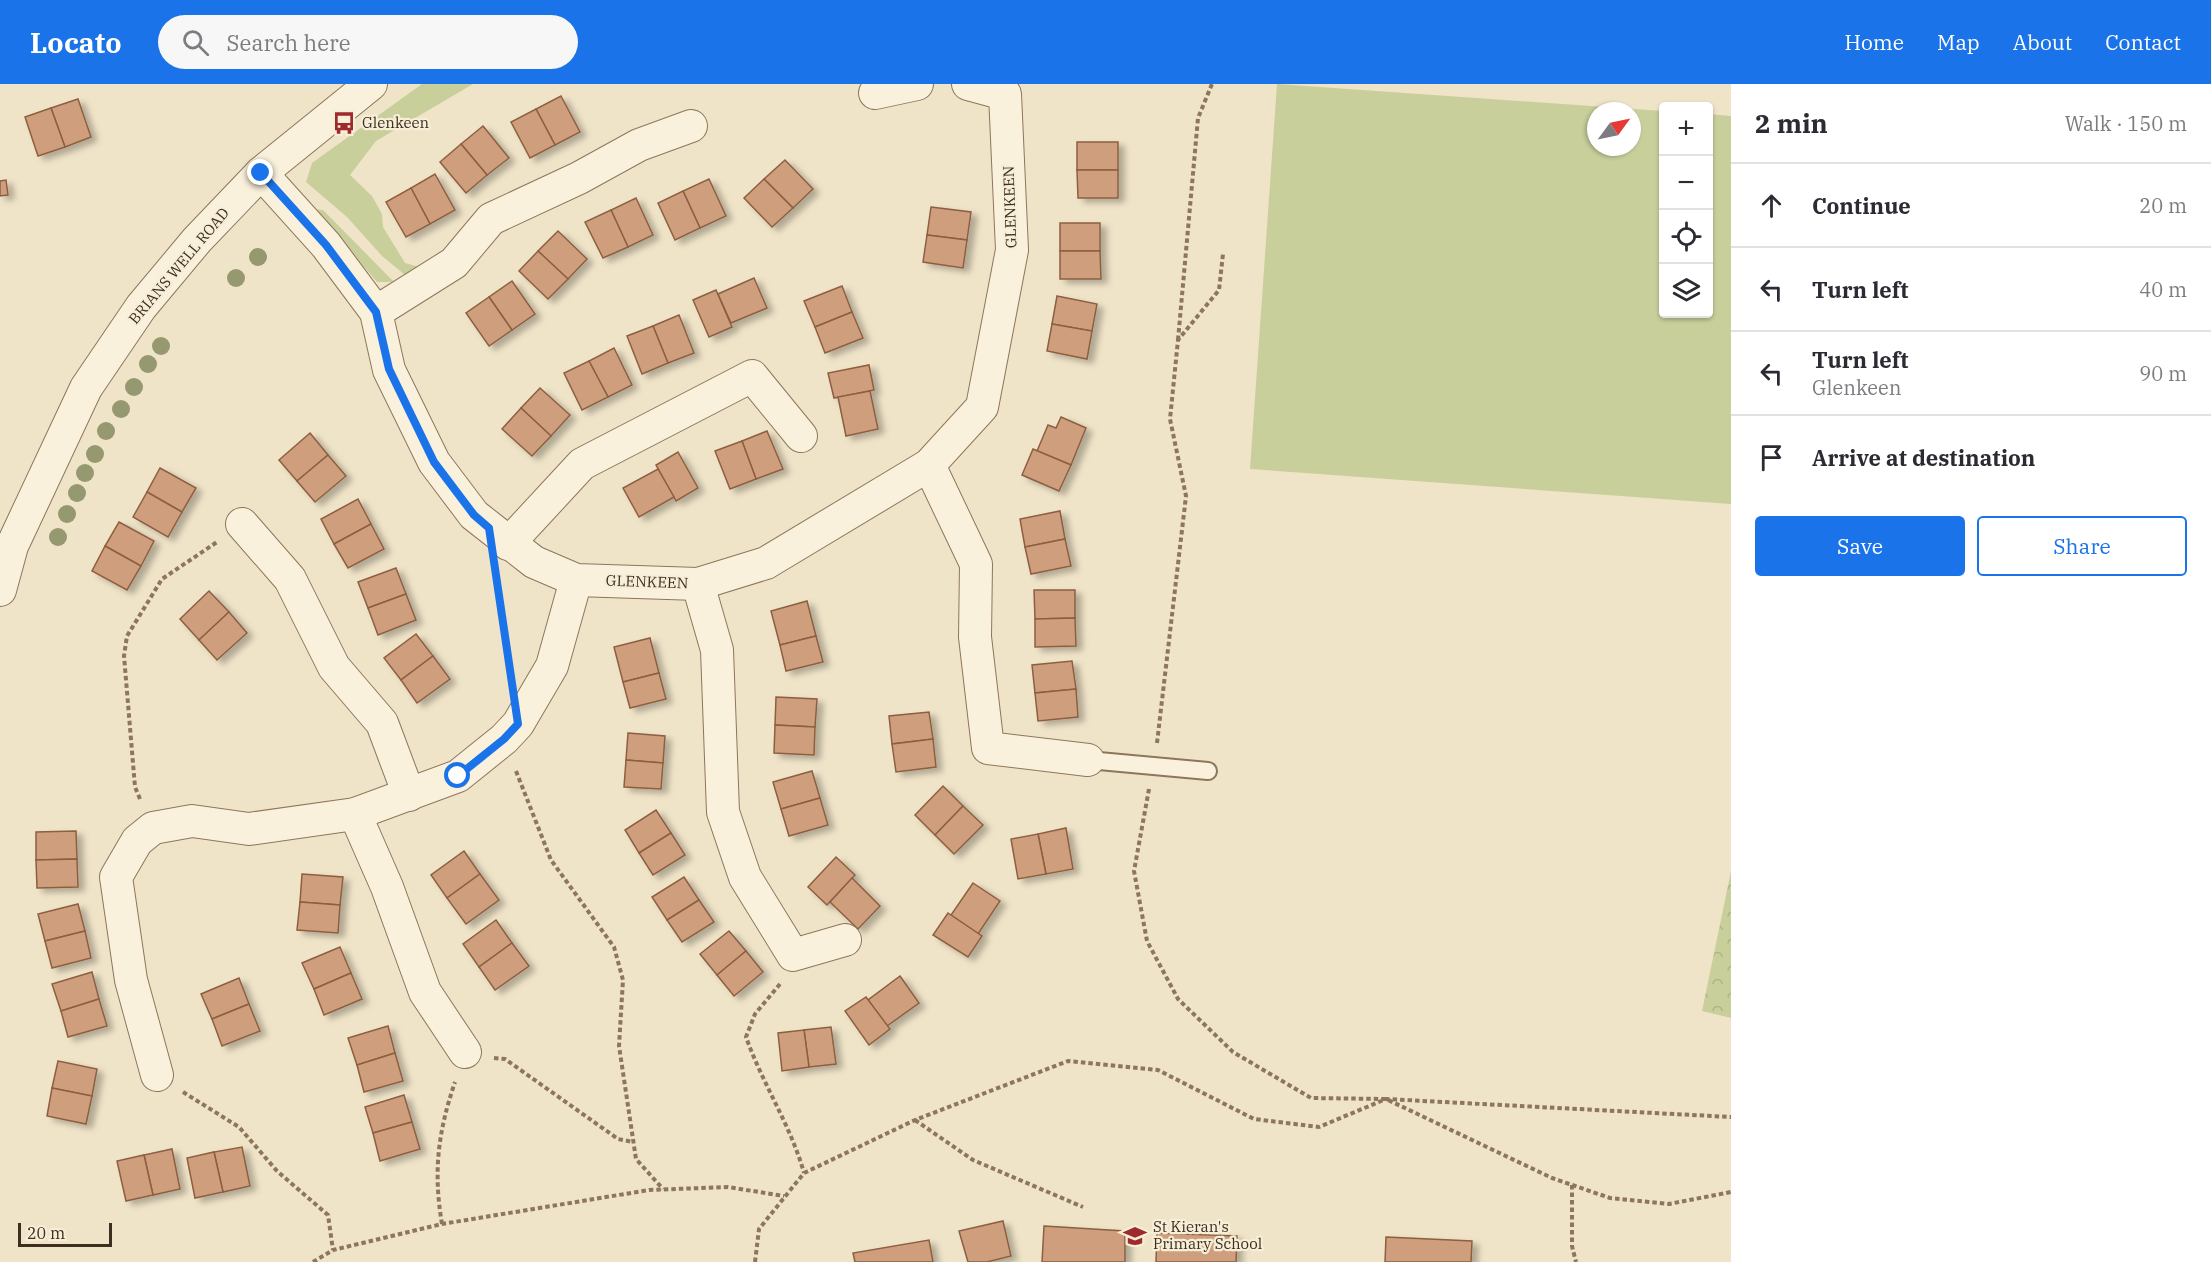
<!DOCTYPE html>
<html lang="en">
<head>
<meta charset="utf-8">
<style>
  :root { --surface:#fff; --page:#f7f7f7; --text:#2b2b33; --muted:#7c7c81; --line:#e1e1e2; --accent:#1a73e8 }
  body { margin:0; font-family:"IBM Plex Serif",serif; background:var(--page); color:var(--text) }
  .controls { position:absolute; right:18px; top:18px; display:grid; overflow:hidden; border-radius:6px; box-shadow:0 2px 4px #0004 }
  .controls button { width:54px; height:54px; display:grid; place-items:center; padding:0; border:0; border-bottom:2px solid var(--line); background:var(--surface); color:var(--text); font:30px sans-serif }
  .compass { position:absolute; left:1587px; top:18px; width:54px; height:54px; border-radius:50%; background:var(--surface); box-shadow:0 2px 4px #0004; rotate:57deg }
  .scale { position:absolute; left:18px; bottom:15px; width:94px; box-sizing:border-box; padding-left:6px; border:3px solid #3d2e20; border-top:0; font-size:16px; line-height:21px; white-space:nowrap; color:#3d2e20; -webkit-text-stroke:4px #f7eed8; paint-order:stroke }
  .stop { position:absolute; width:18px; height:18px; margin:-14px; border:4px solid #1a73e8; border-radius:50%; background:#fff }
  .stop.end { background:#1a73e8; border-color:#fff; box-shadow:0 2px 6px #0008 }
  .list { margin:0; padding:0; list-style:none }
  h2 { display:flex; justify-content:space-between; align-items:center; height:78px; margin:0; padding:0 24px; font-size:26px }
  h2 small { font-size:20px; font-weight:400; color:var(--muted) }
  .list li { display:grid; grid-template-columns:39px 1fr auto; gap:18px; align-items:center; box-sizing:border-box; height:84px; padding:0 24px; border-top:2px solid var(--line) }
  .list b { display:block; font-size:22px; white-space:nowrap }
  .list p { margin:0; font-size:20px; white-space:nowrap; color:var(--muted) }
  .list em { font-size:20px; font-style:normal; color:var(--muted) }
  .actions { display:flex; gap:12px; padding:18px 24px }
  .actions a { flex:1; padding:14px 0; border:2px solid var(--accent); border-radius:6px; text-align:center; font-size:21px; color:var(--accent) }
  .actions .main { background:var(--accent); color:#fff }
  .icon { flex:none; width:33px; height:33px; fill:none; stroke:currentColor; stroke-width:2; stroke-linecap:round; stroke-linejoin:round }
  .map { position:relative; flex:none; width:1731px; height:1178px; overflow:hidden }
  header { display:flex; align-items:center; gap:36px; box-sizing:border-box; height:84px; padding:0 30px; background:var(--accent); color:#fff }
  header strong { font-size:28px }
  nav { display:flex; gap:33px; margin-inline-start:auto; font-size:21px }
  .search { width:420px; height:54px; background:var(--page); display:flex; align-items:center; gap:15px; box-sizing:border-box; padding:0 21px; border-radius:33px; color:var(--muted); font-size:22px }
  main { display:flex }
  aside { flex:1; background:var(--surface) }
  .map>svg:first-child { display:block }
  .green { fill:#c9cf9b; fill-rule:evenodd }
  .forest { fill:url(#forest-crowns) }
  .building { fill:#cf9f7d; stroke:#8d5f41; stroke-width:1.5; filter:url(#shadow) }
  .lines { fill:none; stroke-linecap:round; stroke-linejoin:round }
  .lane-casing { stroke:#8d765c; stroke-width:20 }
  .street-casing { stroke:#8d765c; stroke-width:34 }
  .path { stroke:#8d765c; stroke-width:4; stroke-dasharray:4.5 3; stroke-linecap:butt }
  .lane { stroke:#faf1dc; stroke-width:16 }
  .street { stroke:#faf1dc; stroke-width:32 }
  .tree { fill:#96986f }
  .route { stroke:#1a73e8; stroke-width:8 }
  .labels { text-anchor:middle; stroke-width:4.5; stroke-linejoin:round; paint-order:stroke }
  .poi-label { font-size:15px; fill:#3d2e20; stroke:#f7eed8; text-anchor:start }
  .street-label { font-size:15px; fill:#3d2e20; stroke:#f7eed8 }
</style>
</head>
<body>
<header>
<strong>Locato</strong>
<div class="search"><svg class="icon" aria-label="search" viewBox="0 0 24 24"><circle cx="10" cy="10" r="6"/><path d="M15 15l6 6"/></svg>Search here</div>
<nav><a>Home</a><a>Map</a><a>About</a><a>Contact</a></nav>
</header>
<main>
<div class="map">
<svg width="1731" height="1178" viewBox="0 0 1731 1178">
  <defs>
    <pattern id="forest-crowns" width="20" height="18" patternUnits="userSpaceOnUse" patternTransform="scale(1.5)"><rect width="20" height="18" fill="#c9cf9b"/><path d="M2 6a3 3 0 1 1 6 0M12 15a3 3 0 1 1 6 0" fill="none" stroke="#aeb285"/></pattern>
    <filter id="shadow"><feDropShadow dx="6" dy="4" stdDeviation="3" flood-color="#0004"/></filter>
  </defs>
  <rect width="100%" height="100%" fill="#f0e4c8"/>
  <!-- green -->
  <g class="green">
    <path d="M422,0h51l-97,57 -26,34 22,21 10,18 1,13 22,36 15,4 -15,8 -23,-19 -35,-39 -41,-35 6,-19z"/>
    <path d="M1277,0l386,27 1,203h44l1,-200 22,2v388l-481,-35zM1596,27h36v36h-36z"/>
    <path d="M313,125l10,1 71,72h-17z"/>
  </g>
  <!-- forest -->
  <path class="forest" d="M1731,787v147l-29,-7z"/>
  <!-- building -->
  <g class="building">
    <path d="M561,12l19,36 -25,13 -19,-36z"/>
    <path d="M78,15l13,38 -26,10 -14,-39z"/>
    <path d="M51,24l14,39 -27,9 -13,-39z"/>
    <path d="M536,25l19,36 -25,13 -19,-36z"/>
    <path d="M483,42l26,32 -22,17 -26,-31z"/>
    <rect x="1077" y="58" width="41" height="28"/>
    <path d="M461,60l26,31 -21,18 -26,-31z"/>
    <path d="M785,76l28,29 -20,19 -29,-29z"/>
    <path d="M1077,86h41v28h-40z"/>
    <path d="M435,90l20,36 -25,14 -19,-36z"/>
    <path d="M709,95l17,37 -26,12 -17,-37z"/>
    <path d="M764,95l29,29 -21,19 -28,-29z"/>
    <path d="M6,96l2,15 -8,1v-15z"/>
    <path d="M411,104l19,36 -24,13 -20,-35z"/>
    <path d="M683,107l17,37 -25,12 -17,-37z"/>
    <path d="M636,114l17,37 -25,12 -17,-37z"/>
    <path d="M931,123l40,5 -4,28 -40,-5z"/>
    <path d="M611,126l17,37 -25,11 -18,-36z"/>
    <rect x="1060" y="139" width="40" height="28"/>
    <path d="M558,147l29,28 -19,20 -30,-28z"/>
    <path d="M927,151l40,5 -4,28 -40,-6z"/>
    <path d="M538,167l30,28 -20,20 -29,-28z"/>
    <path d="M1060,167h40l1,28h-41z"/>
    <path d="M754,194l13,30 -36,15 -13,-29z"/>
    <path d="M512,197l23,33 -23,16 -23,-33z"/>
    <path d="M842,202l10,26 -37,15 -11,-26z"/>
    <path d="M716,206l16,37 -23,10 -16,-37z"/>
    <path d="M1057,212l40,8 -5,27 -40,-7z"/>
    <path d="M489,213l23,33 -23,16 -23,-33z"/>
    <path d="M852,228l11,26 -38,15 -10,-26z"/>
    <path d="M679,231l15,38 -26,10 -15,-37z"/>
    <path d="M1052,240l40,7 -5,28 -40,-8z"/>
    <path d="M653,242l15,37 -26,11 -15,-38z"/>
    <path d="M614,264l18,37 -24,12 -19,-36z"/>
    <path d="M589,277l19,36 -26,13 -18,-37z"/>
    <path d="M869,281l5,25 -40,8 -6,-25z"/>
    <path d="M540,304l30,27 -19,21 -30,-28z"/>
    <path d="M870,307l8,38 -32,7 -8,-39z"/>
    <path d="M521,324l30,28 -19,20 -30,-27z"/>
    <path d="M1061,333l25,11 -15,37 -34,-14 11,-26 8,3z"/>
    <path d="M767,347l16,38 -27,10 -14,-38z"/>
    <path d="M310,349l18,22 -31,26 -18,-21z"/>
    <path d="M742,357l14,38 -26,10 -15,-38z"/>
    <path d="M1033,365l38,16 -12,26 -37,-16z"/>
    <path d="M678,368l20,36 -22,13 -20,-36z"/>
    <path d="M328,371l18,21 -31,26 -18,-21z"/>
    <path d="M160,384l36,20 -14,24 -35,-20z"/>
    <path d="M658,385l16,28 -35,20 -16,-29z"/>
    <path d="M147,408l35,20 -14,25 -35,-20z"/>
    <path d="M358,415l13,25 -37,20 -13,-25z"/>
    <path d="M1060,427l5,28 -40,8 -5,-28z"/>
    <path d="M119,438l35,19 -13,25 -36,-20z"/>
    <path d="M371,440l13,25 -36,19 -14,-24z"/>
    <path d="M1065,455l6,27 -40,8 -6,-27z"/>
    <path d="M105,462l36,20 -14,24 -35,-19z"/>
    <path d="M396,484l10,26 -38,14 -10,-26z"/>
    <path d="M1034,506h41v28l-40,1z"/>
    <path d="M209,507l20,21 -30,28 -19,-21z"/>
    <path d="M406,510l10,26 -38,15 -10,-27z"/>
    <path d="M807,517l9,35 -36,9 -9,-34z"/>
    <path d="M229,528l18,21 -30,27 -18,-20z"/>
    <path d="M1075,534l1,28 -41,1v-28z"/>
    <path d="M416,550l17,22 -32,24 -17,-22z"/>
    <path d="M816,552l7,26 -37,9 -6,-26z"/>
    <path d="M650,554l9,35 -36,9 -9,-35z"/>
    <path d="M433,572l17,23 -33,24 -16,-23z"/>
    <path d="M1072,577l4,28 -41,4 -3,-28z"/>
    <path d="M659,589l7,26 -36,9 -7,-26z"/>
    <path d="M1076,605l2,28 -40,4 -3,-28z"/>
    <path d="M776,613l41,2 -2,28 -40,-2z"/>
    <path d="M929,628l4,27 -41,5 -3,-28z"/>
    <path d="M775,641l40,2 -1,28 -40,-2z"/>
    <path d="M628,649l37,3 -2,27 -37,-3z"/>
    <path d="M933,655l3,28 -40,5 -4,-28z"/>
    <path d="M626,676l37,3 -2,26 -37,-2z"/>
    <path d="M812,687l8,27 -39,11 -8,-27z"/>
    <path d="M943,702l20,20 -28,29 -20,-20z"/>
    <path d="M820,714l8,27 -39,11 -8,-27z"/>
    <path d="M963,722l20,19 -29,29 -19,-19z"/>
    <path d="M656,726l15,23 -32,20 -14,-23z"/>
    <path d="M1066,744l7,41 -27,5 -8,-40z"/>
    <path d="M76,747l1,28 -41,1v-28z"/>
    <path d="M671,749l14,22 -32,20 -14,-22z"/>
    <path d="M1038,750l8,40 -28,5 -7,-40z"/>
    <path d="M464,767l16,23 -33,24 -16,-23z"/>
    <path d="M836,773l19,18 -28,30 -19,-18z"/>
    <path d="M77,775l1,28 -41,1 -1,-28z"/>
    <path d="M302,790l41,3 -3,28 -40,-3z"/>
    <path d="M480,790l19,26 -33,24 -19,-26z"/>
    <path d="M684,793l15,23 -32,20 -15,-23z"/>
    <path d="M852,794l28,28 -22,23 -28,-27z"/>
    <path d="M973,799l27,18 -22,33 -27,-19z"/>
    <path d="M699,816l15,22 -32,20 -15,-22z"/>
    <path d="M300,818l40,3 -2,28 -41,-3z"/>
    <path d="M78,820l7,27 -40,10 -7,-27z"/>
    <path d="M948,829l34,23 -14,21 -35,-22z"/>
    <path d="M496,836l16,23 -33,24 -16,-23z"/>
    <path d="M85,847l6,27 -39,10 -7,-27z"/>
    <path d="M729,847l17,20 -29,24 -17,-21z"/>
    <path d="M512,859l17,23 -34,24 -16,-23z"/>
    <path d="M340,863l11,26 -37,16 -12,-26z"/>
    <path d="M746,867l17,21 -29,24 -17,-21z"/>
    <path d="M92,888l7,27 -38,12 -9,-27z"/>
    <path d="M351,889l11,26 -38,16 -10,-26z"/>
    <path d="M900,892l19,27 -32,23 -19,-26z"/>
    <path d="M239,894l10,26 -37,15 -11,-25z"/>
    <path d="M866,913l24,32 -21,16 -24,-34z"/>
    <path d="M99,915l8,27 -39,11 -7,-26z"/>
    <path d="M249,920l11,27 -38,15 -10,-27z"/>
    <path d="M388,942l7,27 -38,12 -9,-27z"/>
    <path d="M831,943l5,37 -27,3 -5,-37z"/>
    <path d="M804,946l5,37 -27,4 -4,-38z"/>
    <path d="M395,969l8,28 -39,11 -7,-27z"/>
    <path d="M58,977l39,8 -5,27 -40,-8z"/>
    <path d="M52,1004l40,8 -6,28 -39,-8z"/>
    <path d="M404,1011l8,27 -39,11 -8,-26z"/>
    <path d="M412,1038l8,27 -40,12 -7,-28z"/>
    <path d="M242,1063l8,39 -27,6 -9,-40z"/>
    <path d="M172,1065l8,40 -27,6 -9,-40z"/>
    <path d="M214,1068l9,40 -28,6 -8,-40z"/>
    <path d="M144,1071l9,40 -27,6 -9,-40z"/>
    <path d="M1003,1137l8,35 -24,6h-19l-9,-31z"/>
    <path d="M1044,1142l81,5v31h-83z"/>
    <path d="M1157,1149l80,3 -1,26h-80z"/>
    <path d="M1386,1153l86,4 -1,21h-86z"/>
    <path d="M929,1156l4,22h-78l-2,-9z"/>
  </g>
  <g class="lines">
    <!-- lane casing -->
    <g class="lane-casing">
      <path id="lane" d="M1088,676l120,11"/>
    </g>
    <!-- street casing -->
    <g class="street-casing">
      <g id="street">
        <path d="M875,9l42,-9"/>
        <path d="M261,89l65,72 50,67 13,58 45,92 40,53 60,47 42,18 122,4 68,-21 163,-98 53,-58 30,-157 -7,-156 -37,-10"/>
        <path d="M376,228l78,-49 37,-44 88,-41 60,-33 52,-19"/>
        <path d="M929,381l47,99 -1,73 13,111 100,12"/>
        <path d="M242,440l48,55 44,88 48,56 27,72"/>
        <path d="M508,460l74,-80 170,-88 49,60"/>
        <path d="M698,500l19,66 6,162 22,65 48,78 52,-15"/>
        <path d="M0,506l12,-44 74,-158 55,-81 56,-67 64,-67 110,-89"/>
        <path d="M355,730l32,73 38,105 40,60"/>
        <path d="M157,991l-26,-95 -15,-103 21,-36 16,-13 39,-7 57,8 106,-15 103,-38 46,-37 14,-15 34,-58 24,-86"/>
      </g>
    </g>
    <!-- path -->
    <g class="path">
      <path d="M1178,256l20,-222 14,-34"/>
      <path d="M496,489l14,100"/>
      <path d="M1157,659l29,-247 -16,-77 8,-79 41,-50 4,-36"/>
      <path d="M516,687l35,89 63,87 9,33 -4,66 17,113 27,30"/>
      <path d="M1149,705l-15,82 13,70 31,58 55,53 78,46 75,1 166,79 58,20 59,6 62,-12"/>
      <path d="M140,715l-5,-12 -11,-131 3,-20 35,-57 55,-37"/>
      <path d="M780,900l-25,30 -9,23c17,48 45,89 58,136"/>
      <path d="M494,974l11,1 113,80 15,3"/>
      <path d="M183,1008l56,35 38,44 51,44 5,35"/>
      <path d="M915,1036l58,40 110,47"/>
      <path d="M1572,1101v61l4,16"/>
      <path d="M442,1140c-9,-52 -4,-92 13,-142"/>
      <path d="M313,1178l20,-12 109,-26 207,-34 79,-3 56,9"/>
      <path d="M755,1178l4,-33 45,-56 111,-53 153,-59 90,9 96,49 65,8 67,-28 345,18"/>
    </g>
    <!-- lane -->
    <use href="#lane" class="lane"/>
    <!-- street -->
    <use href="#street" class="street"/>
  </g>
  <!-- trees -->
  <g class="tree">
    <circle cx="258" cy="173" r="9"/>
    <circle cx="236" cy="194" r="9"/>
    <circle cx="161" cy="262" r="9"/>
    <circle cx="148" cy="280" r="9"/>
    <circle cx="134" cy="303" r="9"/>
    <circle cx="121" cy="325" r="9"/>
    <circle cx="106" cy="347" r="9"/>
    <circle cx="95" cy="370" r="9"/>
    <circle cx="85" cy="389" r="9"/>
    <circle cx="77" cy="409" r="9"/>
    <circle cx="67" cy="430" r="9"/>
    <circle cx="58" cy="453" r="9"/>
  </g>
  <g class="lines">
    <!-- route -->
    <path class="route" d="M261,89l65,72 50,67 13,57 45,93 40,53 15,13 29,196 -14,15 -46,37"/>
  </g>
  <!-- icons -->
  <defs>
    <g id="bus-bare" transform="scale(1.8)"><path d="M-5-6H5V4H4V6H2V4H-2V6H-4V4H-5ZM-3.5-4V0h7V-4ZM-3.5 1.2v1.5H-2V1.2ZM2 1.2v1.5H3.5V1.2Z" fill="#9e2a2b" stroke="#f7eed8" stroke-width="2.5" paint-order="stroke"/></g>
    <g id="school-bare" transform="scale(1.8)"><path d="M0-5L7-2L0 1L-7-2ZM-4 1L0 2.5L4 1V4Q0 6-4 4Z" fill="#9e2a2b" stroke="#f7eed8" stroke-width="2.5" paint-order="stroke"/></g>
  </defs>
  <g fill-rule="evenodd">
    <use href="#bus-bare" x="344" y="39"/>
    <use href="#school-bare" x="1135" y="1152"/>
  </g>
  <g class="labels">
    <!-- poi labels -->
    <g class="poi-label">
      <text x="362" y="44">Glenkeen</text>
      <text x="1153" y="1148">St Kieran's<tspan x="1153" dy="17">Primary School</tspan></text>
    </g>
    <!-- street labels -->
    <g class="street-label">
      <text transform="translate(1010 123) rotate(-92)" y="5">GLENKEEN</text>
      <text transform="translate(179 182) rotate(-50)" y="5">BRIANS WELL ROAD</text>
      <text transform="translate(647 498) rotate(2)" y="5">GLENKEEN</text>
    </g>
  </g>
</svg>
<div class="controls">
<button>+</button>
<button>−</button>
<button><svg class="icon" aria-label="locate" viewBox="0 0 24 24"><circle cx="12" cy="12" r="6"/><path d="M12 2v4M12 18v4M2 12h4M18 12h4"/></svg></button>
<button><svg class="icon" aria-label="layers" viewBox="0 0 24 24"><path d="M12 4l9 5-9 5-9-5zM3 14l9 5 9-5"/></svg></button>
</div>
<svg class="compass" viewBox="-18 -18 36 36"><path d="M0-13l5 13h-10z" fill="#e53935"/><path d="M0 13l5-13h-10z" fill="#7c7c81"/></svg>
<div class="scale">20 m</div>
<div class="stop" style="left:458px;top:692px"></div>
<div class="stop end" style="left:261px;top:89px"></div>
</div>
<aside>
<h2>2 min<small>Walk · 150 m</small></h2>
<ul class="list">
<li><svg class="icon" aria-label="ahead" viewBox="0 0 24 24"><path d="M12 20V5M6 11l6-6 6 6"/></svg><div><b>Continue</b></div><em>20 m</em></li>
<li><svg class="icon" aria-label="left" viewBox="0 0 24 24"><path d="M17 20v-9H6M10 6l-5 5 5 5"/></svg><div><b>Turn left</b></div><em>40 m</em></li>
<li><svg class="icon" aria-label="left" viewBox="0 0 24 24"><path d="M17 20v-9H6M10 6l-5 5 5 5"/></svg><div><b>Turn left</b><p>Glenkeen</p></div><em>90 m</em></li>
<li><svg class="icon" aria-label="arrive" viewBox="0 0 24 24"><path d="M6 21V4h12l-3 4 3 4H6"/></svg><div><b>Arrive at destination</b></div></li>
</ul>
<div class="actions"><a class="main">Save</a><a>Share</a></div>
</aside>
</main>
</body>
</html>
